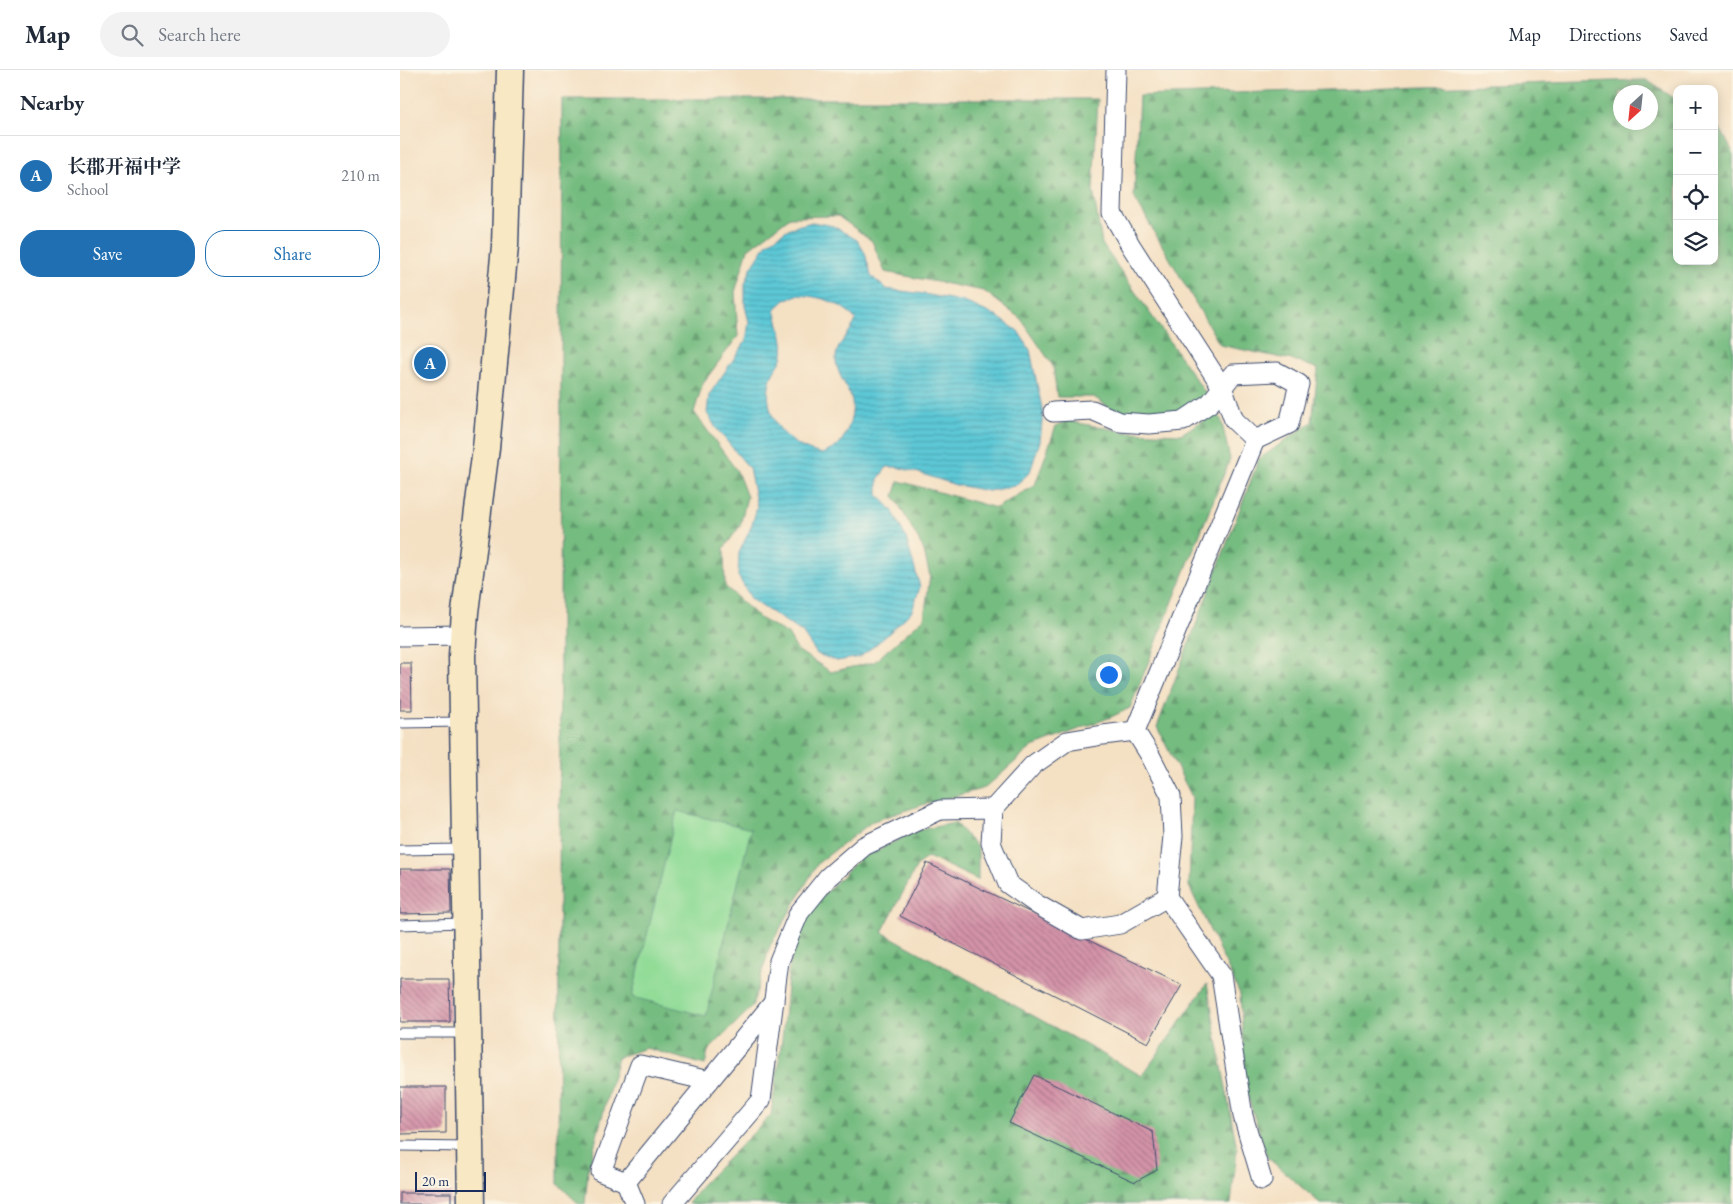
<!DOCTYPE html>
<html lang="en">
<head>
<meta charset="utf-8">
<style>
  :root { --surface:#fff; --page:#f2f2f3; --text:#1f2937; --muted:#747a83; --line:#e0e1e3; --accent:#1f6fb2 }
  body { margin:0; font-family:"EB Garamond","Noto Serif SC",serif; background:var(--page); color:var(--text) }
  .controls { position:absolute; right:15px; top:15px; display:grid; overflow:hidden; border-radius:10px; box-shadow:0 2px 12px #0003 }
  .controls button { width:45px; height:45px; display:grid; place-items:center; padding:0; border:0; border-bottom:1px solid var(--line); background:var(--surface); color:var(--text); font:25px sans-serif }
  .compass { position:absolute; left:1213px; top:15px; width:45px; height:45px; border-radius:50%; background:var(--surface); box-shadow:0 2px 12px #0003; rotate:207deg }
  .scale { position:absolute; left:15px; bottom:12px; width:71px; box-sizing:border-box; padding-left:5px; border:2px solid #1b2f5e; border-top:0; font-size:14px; line-height:18px; white-space:nowrap; color:#1b2f5e; -webkit-text-stroke:4px #fcf5e5; paint-order:stroke }
  .you { position:absolute; left:708px; top:604px; width:18px; height:18px; margin:-12px; border:4px solid #fff; border-radius:50%; background:#1a73e8; box-shadow:0 0 0 8px #1a73e833 }
  .badge { display:grid; place-items:center; width:32px; height:32px; border-radius:50%; background:var(--accent); color:#fff; font-size:16px; font-weight:700 }
  .pin { position:absolute; translate:-50% -50%; border:2px solid #fff; box-shadow:0 1px 5px #0006 }
  .list { margin:0; padding:0; list-style:none }
  h2 { display:flex; justify-content:space-between; align-items:center; height:65px; margin:0; padding:0 20px; font-size:21px }
  h2 small { font-size:16px; font-weight:400; color:var(--muted) }
  .list li { display:grid; grid-template-columns:32px 1fr auto; gap:15px; align-items:center; box-sizing:border-box; height:80px; padding:0 20px; border-top:1px solid var(--line) }
  .list b { display:block; font-size:19px; white-space:nowrap }
  .list p { margin:0; font-size:16px; white-space:nowrap; color:var(--muted) }
  .list em { font-size:16px; font-style:normal; color:var(--muted) }
  .actions { display:flex; gap:10px; padding:15px 20px }
  .actions a { flex:1; padding:11px 0; border:1px solid var(--accent); border-radius:20px; text-align:center; font-size:18px; color:var(--accent) }
  .actions .main { background:var(--accent); color:#fff }
  .icon { flex:none; width:28px; height:28px; fill:none; stroke:currentColor; stroke-width:2; stroke-linecap:round; stroke-linejoin:round }
  .map { position:relative; flex:none; width:1333px; height:1134px; overflow:hidden }
  header { display:flex; align-items:center; gap:30px; box-sizing:border-box; height:70px; padding:0 25px; background:var(--surface); border-bottom:1px solid var(--line) }
  header strong { font-size:24px }
  nav { display:flex; gap:28px; margin-inline-start:auto; font-size:18px }
  .search { width:350px; height:45px; background:var(--page); display:flex; align-items:center; gap:12px; box-sizing:border-box; padding:0 18px; border-radius:28px; color:var(--muted); font-size:19px }
  main { display:flex }
  aside { flex:1; background:var(--surface) }
  .map>svg:first-child { display:block }
  .forest { fill:url(#forest-firs); stroke:#48766f; fill-rule:evenodd }
  .pitch { fill:#92dc98; stroke:#56867b }
  .water { fill:url(#water-rules); stroke:#3c7c9a; fill-rule:evenodd }
  .building { fill:url(#building-back-hatch) }
  .lines { fill:none; stroke-linecap:round; stroke-linejoin:round }
  .lane-casing { stroke:#3c4a6d; stroke-width:11 }
  .street-casing { stroke:#3c4a6d; stroke-width:21 }
  .secondary-casing { stroke:#3c4a6d; stroke-width:29 }
  .lane { stroke:#fff; stroke-width:9 }
  .street { stroke:#fff; stroke-width:19 }
  .secondary { stroke:#f8e8c3; stroke-width:26 }
</style>
</head>
<body>
<header>
<strong>Map</strong>
<div class="search"><svg class="icon" aria-label="search" viewBox="0 0 24 24"><circle cx="10" cy="10" r="6"/><path d="M15 15l6 6"/></svg>Search here</div>
<nav><a>Map</a><a>Directions</a><a>Saved</a></nav>
</header>
<main>
<aside>
<h2>Nearby<small></small></h2>
<ul class="list">
<li><span class="badge">A</span><div><b>长郡开福中学</b><p>School</p></div><em>210 m</em></li>
</ul>
<div class="actions"><a class="main">Save</a><a>Share</a></div>
</aside>
<div class="map">
<svg width="1333" height="1134" viewBox="0 0 1333 1134">
  <defs>
    <pattern id="forest-firs" width="22" height="20" patternUnits="userSpaceOnUse" patternTransform="scale(1.25)"><rect width="22" height="20" fill="#75bc80"/><path d="M5 1l3.5 6h-7zM16 11l3.5 6h-7z" fill="#5f996c"/></pattern>
    <pattern id="water-rules" width="6" height="5" patternUnits="userSpaceOnUse" patternTransform="scale(1.25)"><rect width="6" height="5" fill="#5dc8d6"/><path d="M0 2.5h6" fill="none" stroke="#4ca3b1"/></pattern>
    <pattern id="building-back-hatch" width="6" height="6" patternUnits="userSpaceOnUse" patternTransform="scale(1.25)"><rect width="6" height="6" fill="#d493a8"/><path d="M-1 5l2 2M0 0l6 6M5-1l2 2" fill="none" stroke="#ab788c"/></pattern>
  </defs>
  <rect width="100%" height="100%" fill="#fcf5e5"/>
  <filter id="ink" filterUnits="userSpaceOnUse"><feTurbulence type="fractalNoise" baseFrequency=".02" numOctaves="2"/><feDisplacementMap in="SourceGraphic" scale="10" xChannelSelector="R" yChannelSelector="G"/><feConvolveMatrix kernelMatrix="1 2 1 2 8 2 1 2 1" color-interpolation-filters="sRGB"/></filter>
  <filter id="wash" filterUnits="userSpaceOnUse"><feTurbulence type="fractalNoise" baseFrequency=".0096" numOctaves="4" result="noise"/><feDisplacementMap in="SourceGraphic" scale="20" xChannelSelector="R" yChannelSelector="G"/><feGaussianBlur stdDeviation="1.12" result="paint"/><feColorMatrix in="noise" values="0 0 0 0 0 0 0 0 0 0 0 0 0 0 0 0 0 1.4 0 .05"/><feComposite in="paint" operator="in"/></filter>
  <g filter="url(#wash)">
    <rect width="100%" height="100%" fill="#f4e0c3"/>
    <!-- forest -->
    <g class="forest">
      <path d="M1246,10l31,20v161h37v-136l7,5 12,23v1051h-412l-54,-47 -21,-66 -6,-97 -51,-108 3,-89 -35,-70 102,-268 53,-37 6,-53 -21,-8 -77,-16 -86,-148 5,-101zM1220,22h30v30h-30z"/>
      <path d="M162,29h536l-5,91 9,54 104,150 -14,10 -9,10 -31,-2h-37l-21,-15h-37l-4,-31 -32,-47 -37,-28 -99,-19 -13,-31 -34,-25 -48,1 -42,32 -13,43 3,44 -35,47 -9,29 43,59 10,26 -7,29 -16,22 1,38 34,32 29,16 9,16 34,22 43,-10 50,-44 6,-42 -7,-28 -29,-52 5,-15 97,27 39,-23 21,-59 11,-5 60,11 54,2 35,-21 5,6 9,40 -100,249 -19,9 -79,30 -47,41 -63,17 -49,16 -55,42 -48,83 -18,61 -44,44 -3,14 -59,-17 -28,9 -30,113 -3,34h-6l-21,-20z"/>
      <path d="M555,753l23,25v32l-50,-23 -10,7 -36,68 260,144 65,-92 30,165 -6,55h-543l16,-22 67,-67 11,-75 7,-73 16,-53 54,-55 60,-29z"/>
    </g>
    <!-- pitch -->
    <path class="pitch" d="M277,741l74,18 -45,187 -74,-19z"/>
    <!-- water -->
    <path class="water" d="M412,152l21,4 24,14 8,13 6,23 15,13 38,5 41,8 33,15 20,14 12,19 13,63 -3,28 -10,31 -15,14 -27,5 -32,-6 -37,-12 -22,-6h-10l-9,12v16l14,15 14,28 14,49 -8,24 -26,25 -26,21 -23,4 -20,-7 -15,-22 -50,-32 -14,-24 1,-23 13,-28 5,-18 -8,-39 -33,-40 -9,-15 2,-18 37,-54 3,-19 -4,-16v-22l6,-16 16,-25 23,-15zM397,225c22,1 45,7 59,25 -5,13 -19,23 -20,37 -1,13 10,28 15,40 5,14 -4,41 -15,50 -4,3 -10,5 -14,7 -6,-2 -13,-3 -18,-6 -27,-12 -42,-42 -33,-70 2,-7 9,-13 11,-20 5,-16 -4,-33 -7,-49l10,-9z"/>
    <g id="blocks">
      <!-- building -->
      <g class="building">
        <path d="M0,593h11l1,47h-12z"/>
        <path d="M527,793l255,122 -34,58 -248,-127z"/>
        <path d="M0,799h50l1,44 -51,1z"/>
        <path d="M0,909h49l1,43h-50z"/>
        <path d="M634,1005l119,57 4,38 -22,12 -126,-59z"/>
        <path d="M0,1017h46v46l-46,1z"/>
        <rect x="0" y="1123" width="51" height="11"/>
      </g>
    </g>
  </g>
  <g filter="url(#ink)">
    <use href="#blocks" fill-opacity="0" stroke="#3c4a6d" stroke-width="1"/>
    <g class="lines">
      <!-- lane casing -->
      <g class="lane-casing">
        <g id="lane">
          <path d="M0,653l60,-1"/>
          <path d="M0,780l62,-1"/>
          <path d="M0,855l63,-2"/>
          <path d="M0,963h66"/>
          <path d="M0,1076l67,1"/>
        </g>
      </g>
      <!-- street casing -->
      <g class="street-casing">
        <g id="street">
          <path d="M716,0l-4,143 19,33 91,141 12,33 21,20"/>
          <path d="M653,342l39,-2 28,12 29,2 34,-3 27,-18 23,-29 44,-2 22,12 -10,40 -34,16 -120,291 15,24 21,41 2,40 -6,61"/>
          <path d="M0,566l63,-1"/>
          <path d="M593,739l40,-44 34,-24 36,-6 32,-4"/>
          <path d="M226,1112l-25,-10 39,-107 69,16"/>
          <path d="M235,1134l-9,-22 148,-180"/>
          <path d="M272,1134l89,-104 18,-139 20,-48 29,-36 36,-31 76,-36 53,-1 -2,34 17,41 30,21 44,25 38,-6 47,-27 54,78 22,141 19,64"/>
        </g>
      </g>
      <!-- secondary casing -->
      <g class="secondary-casing">
        <path id="secondary" d="M71,1134l-9,-548 3,-44 21,-164 19,-202 5,-176"/>
      </g>
      <!-- lane -->
      <use href="#lane" class="lane"/>
      <!-- street -->
      <use href="#street" class="street"/>
      <!-- secondary -->
      <use href="#secondary" class="secondary"/>
    </g>
  </g>
</svg>
<div class="controls">
<button>+</button>
<button>−</button>
<button><svg class="icon" aria-label="locate" viewBox="0 0 24 24"><circle cx="12" cy="12" r="6"/><path d="M12 2v4M12 18v4M2 12h4M18 12h4"/></svg></button>
<button><svg class="icon" aria-label="layers" viewBox="0 0 24 24"><path d="M12 4l9 5-9 5-9-5zM3 14l9 5 9-5"/></svg></button>
</div>
<svg class="compass" viewBox="-18 -18 36 36"><path d="M0-13l5 13h-10z" fill="#e53935"/><path d="M0 13l5-13h-10z" fill="#747a83"/></svg>
<div class="scale">20 m</div>
<div class="you"></div>
<div class="pin badge" style="left:30px;top:293px">A</div>
</div>
</main>
</body>
</html>
